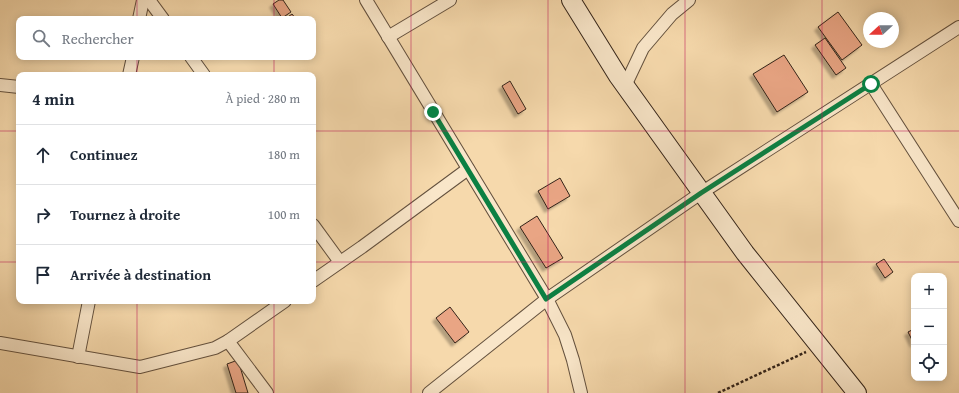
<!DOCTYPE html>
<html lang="fr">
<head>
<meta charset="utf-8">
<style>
  :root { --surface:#fff; --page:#f2f2f3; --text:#1f2937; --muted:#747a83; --line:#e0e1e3 }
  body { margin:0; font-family:"Gentium Book Plus",serif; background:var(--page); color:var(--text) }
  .controls { position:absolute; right:12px; bottom:12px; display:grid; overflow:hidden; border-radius:8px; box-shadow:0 2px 10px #0003 }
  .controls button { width:36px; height:36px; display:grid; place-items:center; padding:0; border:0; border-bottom:1px solid var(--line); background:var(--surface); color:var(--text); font:20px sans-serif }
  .compass { position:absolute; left:863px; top:12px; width:36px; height:36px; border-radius:50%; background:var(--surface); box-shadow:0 2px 10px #0003; rotate:249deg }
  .stop { position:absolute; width:12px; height:12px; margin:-9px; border:3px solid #0b8043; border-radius:50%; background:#fff }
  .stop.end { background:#0b8043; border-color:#fff; box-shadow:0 1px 4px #0008 }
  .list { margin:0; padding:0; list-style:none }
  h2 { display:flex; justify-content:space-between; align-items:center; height:52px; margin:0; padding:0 16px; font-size:17px }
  h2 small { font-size:13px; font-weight:400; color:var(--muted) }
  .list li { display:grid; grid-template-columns:26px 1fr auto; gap:12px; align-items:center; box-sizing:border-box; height:60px; padding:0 16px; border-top:1px solid var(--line) }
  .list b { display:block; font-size:15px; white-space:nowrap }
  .list em { font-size:13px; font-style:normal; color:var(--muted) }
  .icon { flex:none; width:22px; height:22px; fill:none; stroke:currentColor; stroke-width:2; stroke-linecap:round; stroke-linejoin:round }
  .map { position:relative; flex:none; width:959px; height:393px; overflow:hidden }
  .search { position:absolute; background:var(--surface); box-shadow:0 2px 10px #0003; left:16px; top:16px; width:300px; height:44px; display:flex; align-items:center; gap:10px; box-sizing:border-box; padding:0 14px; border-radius:8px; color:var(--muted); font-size:15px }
  .panel { position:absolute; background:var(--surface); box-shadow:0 2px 10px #0003; left:16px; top:72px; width:300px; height:232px; border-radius:8px }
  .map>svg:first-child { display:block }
  .building { fill:#e9a584; stroke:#342419; filter:url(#shadow) }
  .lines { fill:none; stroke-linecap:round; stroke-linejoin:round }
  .street-casing { stroke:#64513e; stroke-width:14 }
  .secondary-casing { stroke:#342419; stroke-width:20 }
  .path { stroke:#342419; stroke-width:2.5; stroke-dasharray:3 2; stroke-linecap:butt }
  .street { stroke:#f9e6c9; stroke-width:12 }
  .secondary { stroke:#f9e6c9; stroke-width:18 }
  .route { stroke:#0b8043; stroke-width:5 }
  .grid { fill:none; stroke:#c2185b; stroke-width:1; stroke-opacity:0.55 }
</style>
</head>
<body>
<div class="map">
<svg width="959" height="393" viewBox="0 0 959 393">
  <defs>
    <filter id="shadow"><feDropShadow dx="-3.5" dy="3.5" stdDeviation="1" flood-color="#0004"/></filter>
  </defs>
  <rect width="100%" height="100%" fill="#f6d9ac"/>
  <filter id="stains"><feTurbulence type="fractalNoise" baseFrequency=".005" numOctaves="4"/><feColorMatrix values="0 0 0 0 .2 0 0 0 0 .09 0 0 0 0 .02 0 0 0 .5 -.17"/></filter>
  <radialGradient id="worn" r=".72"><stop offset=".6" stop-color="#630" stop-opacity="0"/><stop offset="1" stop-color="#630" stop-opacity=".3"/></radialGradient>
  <!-- building -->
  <g class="building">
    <path d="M279,0h4l8,12 -9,6 -9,-14z"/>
    <path d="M838,12l24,33 -20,15 -24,-33z"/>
    <path d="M292,14l4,5h-11z"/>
    <path d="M825,38l21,30 -10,7 -21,-30z"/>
    <path d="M784,55l24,37 -31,20 -24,-38z"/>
    <path d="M510,81l16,28 -8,5 -16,-28z"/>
    <path d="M560,178l10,18 -22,13 -10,-18z"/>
    <path d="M537,216l26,42 -17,10 -26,-41z"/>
    <path d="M884,259l9,13 -8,6 -9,-14z"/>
    <path d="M450,307l19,25 -14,11 -19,-25z"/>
    <path d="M914,329v15l-6,-12z"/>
    <path d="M238,360l10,33h-12l-9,-29z"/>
  </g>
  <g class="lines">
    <!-- street casing -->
    <g class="street-casing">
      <g id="street">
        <path d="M149,0l14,19"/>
        <path d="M366,0l181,299 18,36 8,25 8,33"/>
        <path d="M139,19l4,-19"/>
        <path d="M388,37l62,-37"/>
        <path d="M191,57l13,18"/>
        <path d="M129,75l4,-18"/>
        <path d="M871,84l88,137"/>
        <path d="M0,85l19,2"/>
        <path d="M625,86l18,-38 29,-34 17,-14"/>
        <path d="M313,225l27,37"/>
        <path d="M313,281l49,-34 106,-78"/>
        <path d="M228,341l39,52"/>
        <path d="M0,343l140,24 75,-19 13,-7 57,-40"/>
        <path d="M78,357l11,-56"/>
        <path d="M429,393l118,-94 154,-106 258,-166"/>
      </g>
    </g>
    <!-- secondary casing -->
    <g class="secondary-casing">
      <path id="secondary" d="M571,0l47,76 127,177 112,140"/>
    </g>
    <!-- path -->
    <path class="path" d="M718,393l88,-41"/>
    <!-- street -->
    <use href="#street" class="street"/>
    <!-- secondary -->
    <use href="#secondary" class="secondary"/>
  </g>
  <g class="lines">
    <!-- route -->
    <path class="route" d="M433,112l113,187 155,-106 170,-109"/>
  </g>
  <!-- grid -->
  <path class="grid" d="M137,0v19M274,0v19M411,0v393M548,0v393M685,0v393M822,0v393M137,57v18M274,57v18M0,131h19M313,131h646M0,262h19M313,262h646M137,301v92M274,301v92"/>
  <rect width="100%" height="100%" filter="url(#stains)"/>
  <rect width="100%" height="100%" fill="url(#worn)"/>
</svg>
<div class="controls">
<button>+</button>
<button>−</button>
<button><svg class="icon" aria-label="locate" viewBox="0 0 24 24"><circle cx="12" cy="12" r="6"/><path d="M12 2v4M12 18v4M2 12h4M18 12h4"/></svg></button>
</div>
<svg class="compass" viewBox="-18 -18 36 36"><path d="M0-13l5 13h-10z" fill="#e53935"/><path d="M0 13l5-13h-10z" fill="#747a83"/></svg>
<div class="stop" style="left:871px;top:84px"></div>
<div class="stop end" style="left:433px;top:112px"></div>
<div class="search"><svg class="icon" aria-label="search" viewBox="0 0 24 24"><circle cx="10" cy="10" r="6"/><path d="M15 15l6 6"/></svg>Rechercher</div>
<section class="panel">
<h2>4 min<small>À pied · 280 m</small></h2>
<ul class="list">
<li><svg class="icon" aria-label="ahead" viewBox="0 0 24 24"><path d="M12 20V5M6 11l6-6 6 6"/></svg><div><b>Continuez</b></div><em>180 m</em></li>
<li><svg class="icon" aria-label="right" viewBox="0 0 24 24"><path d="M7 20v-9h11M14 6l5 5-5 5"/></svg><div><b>Tournez à droite</b></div><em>100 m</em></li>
<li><svg class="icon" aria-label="arrive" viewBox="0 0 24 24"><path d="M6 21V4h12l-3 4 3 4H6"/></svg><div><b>Arrivée à destination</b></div></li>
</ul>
</section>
</div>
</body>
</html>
